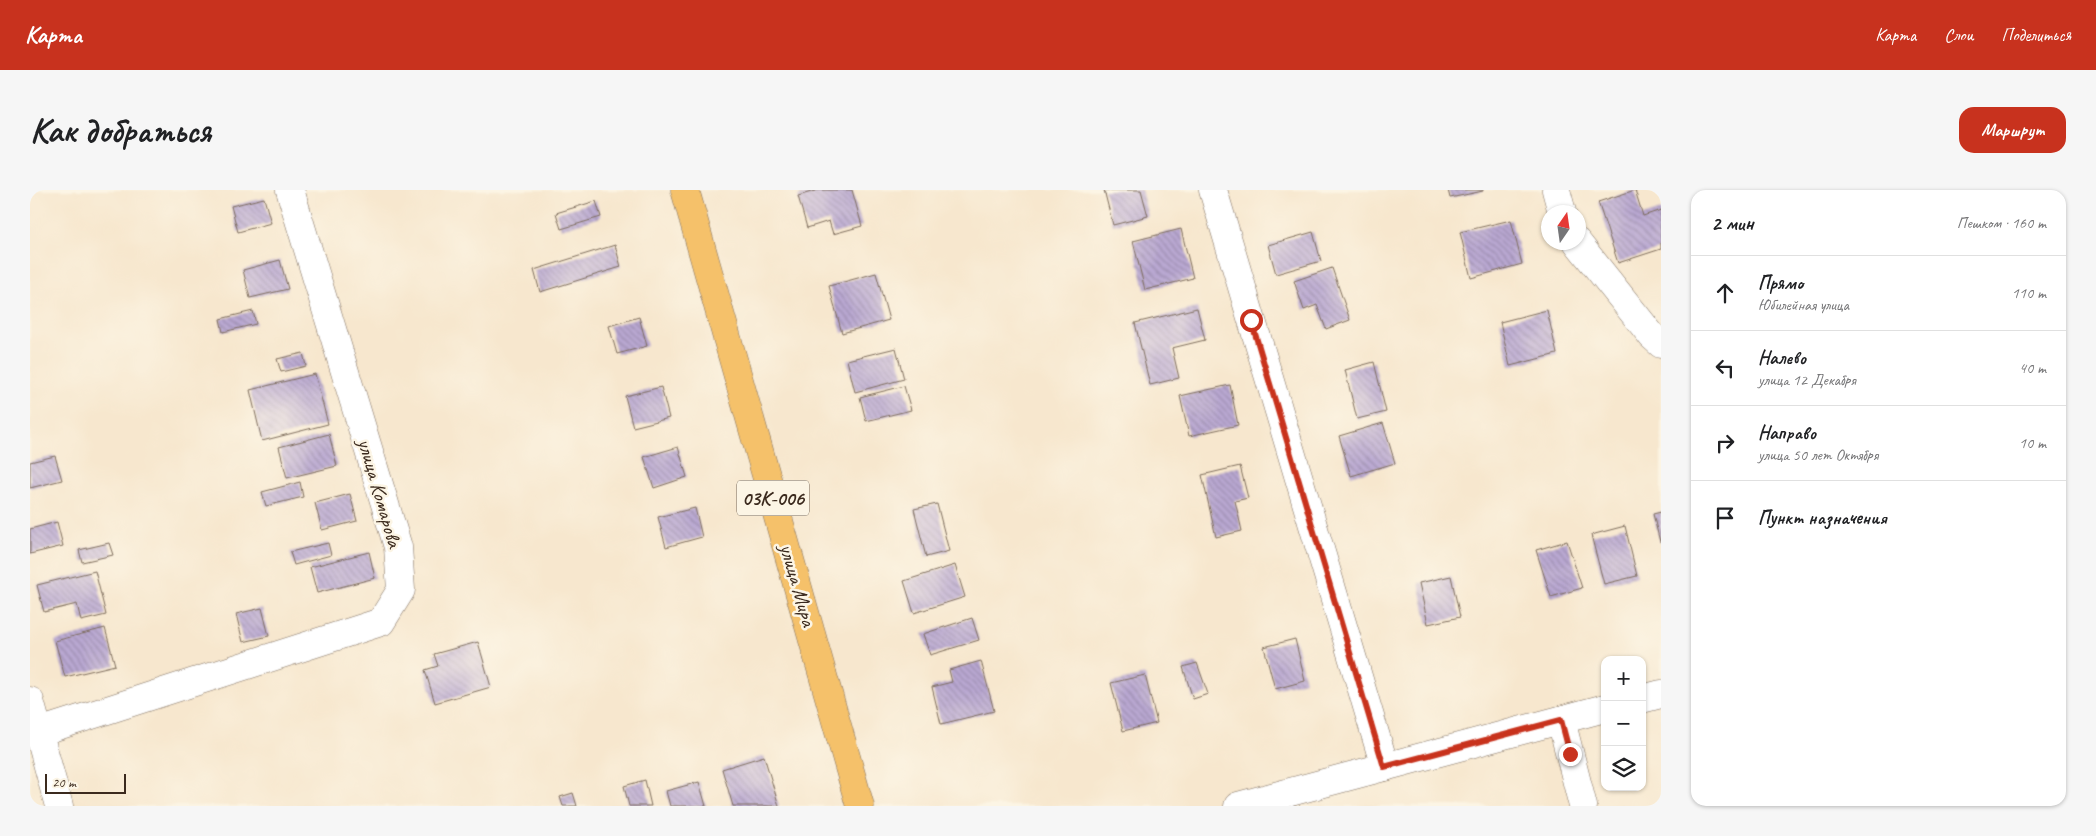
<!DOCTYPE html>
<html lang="ru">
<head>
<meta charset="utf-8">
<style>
  :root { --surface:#fff; --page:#f6f6f6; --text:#202124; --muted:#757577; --line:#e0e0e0; --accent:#c8321e }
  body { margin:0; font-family:Caveat,sans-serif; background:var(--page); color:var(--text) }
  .controls { position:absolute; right:15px; bottom:15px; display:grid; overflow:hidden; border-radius:10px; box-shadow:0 1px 4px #0004 }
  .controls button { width:45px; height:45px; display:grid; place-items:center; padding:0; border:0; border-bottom:1px solid var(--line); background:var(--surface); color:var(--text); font:25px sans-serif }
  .compass { position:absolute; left:1511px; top:15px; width:45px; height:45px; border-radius:50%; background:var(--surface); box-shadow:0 1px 4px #0004; rotate:13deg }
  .scale { position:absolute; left:15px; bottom:12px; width:81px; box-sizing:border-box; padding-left:5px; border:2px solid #3b2a1e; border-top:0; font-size:14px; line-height:18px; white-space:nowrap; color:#3b2a1e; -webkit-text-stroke:4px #fcf5e5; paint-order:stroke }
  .stop { position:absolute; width:15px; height:15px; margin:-11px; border:4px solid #c8321e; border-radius:50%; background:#fff }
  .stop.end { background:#c8321e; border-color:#fff; box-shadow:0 1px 5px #0008 }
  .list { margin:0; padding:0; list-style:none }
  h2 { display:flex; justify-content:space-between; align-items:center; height:65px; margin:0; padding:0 20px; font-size:21px }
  h2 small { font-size:16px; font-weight:400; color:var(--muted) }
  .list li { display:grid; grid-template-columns:32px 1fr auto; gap:15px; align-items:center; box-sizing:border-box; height:75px; padding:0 20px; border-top:1px solid var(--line) }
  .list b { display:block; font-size:19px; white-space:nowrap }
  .list p { margin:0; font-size:16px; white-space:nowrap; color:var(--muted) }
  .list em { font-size:16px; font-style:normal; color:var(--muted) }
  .icon { flex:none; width:28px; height:28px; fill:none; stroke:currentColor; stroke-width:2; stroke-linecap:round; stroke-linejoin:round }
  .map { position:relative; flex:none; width:1631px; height:616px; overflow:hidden; border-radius:15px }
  header { display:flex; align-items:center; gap:30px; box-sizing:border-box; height:70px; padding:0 25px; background:var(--accent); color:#fff }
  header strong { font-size:24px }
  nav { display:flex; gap:28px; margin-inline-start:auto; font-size:18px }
  .intro { display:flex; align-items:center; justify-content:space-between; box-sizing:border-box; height:120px; padding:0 30px }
  h1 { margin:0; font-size:35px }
  .button { padding:12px 22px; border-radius:15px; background:var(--accent); color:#fff; font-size:18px; font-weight:700 }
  main { display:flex; gap:30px; padding:0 30px }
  aside { flex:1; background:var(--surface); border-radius:15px; box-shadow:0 1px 4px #0004 }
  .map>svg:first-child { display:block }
  .building { fill:url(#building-back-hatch) }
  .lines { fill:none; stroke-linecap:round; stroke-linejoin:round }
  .street-casing { stroke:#7d6c5c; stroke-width:29 }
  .primary-casing { stroke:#7d6c5c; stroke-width:29 }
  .street { stroke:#fff; stroke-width:28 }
  .primary { stroke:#f5c16b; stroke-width:28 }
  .route { stroke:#c8321e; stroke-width:6 }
  .labels { text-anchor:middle; stroke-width:5; stroke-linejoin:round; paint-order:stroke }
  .shield { fill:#fcf5e5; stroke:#75675a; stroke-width:1 }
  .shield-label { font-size:20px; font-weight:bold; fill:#3b2a1e }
  .street-label { font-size:21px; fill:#3b2a1e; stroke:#fcf5e5 }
</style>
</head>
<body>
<header>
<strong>Карта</strong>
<nav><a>Карта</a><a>Слои</a><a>Поделиться</a></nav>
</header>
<div class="intro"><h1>Как добраться</h1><a class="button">Маршрут</a></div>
<main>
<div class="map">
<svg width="1631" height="616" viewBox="0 0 1631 616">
  <defs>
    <pattern id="building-back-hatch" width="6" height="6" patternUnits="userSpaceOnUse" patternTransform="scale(1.25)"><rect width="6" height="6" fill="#b9a8d2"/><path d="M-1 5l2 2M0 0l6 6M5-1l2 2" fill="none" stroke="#9889aa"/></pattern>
  </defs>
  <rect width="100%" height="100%" fill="#fcf5e5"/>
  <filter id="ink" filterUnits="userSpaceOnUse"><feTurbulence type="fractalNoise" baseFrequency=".02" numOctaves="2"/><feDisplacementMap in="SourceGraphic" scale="10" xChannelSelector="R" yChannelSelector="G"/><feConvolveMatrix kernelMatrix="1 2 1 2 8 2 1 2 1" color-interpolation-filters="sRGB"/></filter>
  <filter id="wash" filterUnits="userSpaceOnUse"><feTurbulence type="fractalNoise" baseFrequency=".0096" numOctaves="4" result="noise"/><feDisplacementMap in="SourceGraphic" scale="20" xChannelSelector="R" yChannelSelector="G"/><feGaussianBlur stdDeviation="1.12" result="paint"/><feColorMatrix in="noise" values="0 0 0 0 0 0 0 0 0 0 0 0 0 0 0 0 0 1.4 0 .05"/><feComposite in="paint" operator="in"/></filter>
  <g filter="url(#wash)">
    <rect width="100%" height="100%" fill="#f7e7ce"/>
    <g id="blocks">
      <!-- building -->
      <g class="building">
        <path d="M788,0h34l10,36 -29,8 -4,-13 -22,7 -9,-32z"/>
        <path d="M1074,0h37l7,26 -35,9z"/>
        <path d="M1418,0h35v1l-33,7z"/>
        <path d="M1605,0l8,26 18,-6v39l-43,14 -20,-61z"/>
        <path d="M234,8l7,25 -33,9 -7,-26z"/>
        <path d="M566,11l5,16 -40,12 -5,-16z"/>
        <path d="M1481,30l11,44 -51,14 -11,-46z"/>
        <path d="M1151,39l12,49 -48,12 -12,-49z"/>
        <path d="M1283,42l8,29 -45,13 -8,-29z"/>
        <path d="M585,55l6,22 -81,25 -6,-22z"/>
        <path d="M250,70l8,29 -38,9 -7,-28z"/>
        <path d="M1302,78l18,52 -24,9 -9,-24 -13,5 -10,-29z"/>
        <path d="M846,83l13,47 -47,13 -13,-47z"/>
        <path d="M1167,118l8,32 -33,8 7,30 -29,7 -15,-62z"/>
        <path d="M1517,120l10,44 -47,12 -10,-44z"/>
        <path d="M223,121l3,13 -33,8 -3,-13z"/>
        <path d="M609,127l8,29 -30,8 -8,-28z"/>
        <path d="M866,158l8,31 -49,13 -8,-32z"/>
        <path d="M273,163l3,13 -25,6 -4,-13z"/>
        <path d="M1344,172l12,50 -29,7 -12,-49z"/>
        <path d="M285,184l13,50 -66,17 -12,-51z"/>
        <path d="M1200,195l8,40 -49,11 -9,-40z"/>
        <path d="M874,196l7,24 -45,11 -6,-24z"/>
        <path d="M631,197l8,31 -36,9 -8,-31z"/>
        <path d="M1353,233l12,40 -44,13 -12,-40z"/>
        <path d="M299,244l8,32 -50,12 -8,-31z"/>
        <path d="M648,257l9,30 -33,11 -10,-31z"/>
        <path d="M25,266l7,24 -32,8v-26z"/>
        <path d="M1210,276l8,32 -13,3 7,30 -26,6 -14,-62z"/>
        <path d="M270,292l3,15 -37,9 -4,-14z"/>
        <path d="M320,304l7,27 -35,9 -7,-27z"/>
        <path d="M907,314l12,47 -23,6 -12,-48z"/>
        <path d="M665,318l7,29 -36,10 -8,-30z"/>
        <path d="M1631,322v30h-1l-7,-28z"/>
        <path d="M27,332l6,24 -33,8v-25z"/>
        <path d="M1595,336l12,50 -33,8 -13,-49z"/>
        <path d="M1537,351l15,47 -31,9 -15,-47z"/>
        <path d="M79,353l4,12 -31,7 -3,-12z"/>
        <path d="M298,353l3,12 -37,10 -4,-13z"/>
        <path d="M339,362l6,26 -58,15 -7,-26z"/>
        <path d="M925,375l10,32 -51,16 -10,-32z"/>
        <path d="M65,381l11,44 -25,6 -4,-17 -33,8 -7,-27z"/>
        <path d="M1421,386l9,41 -32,7 -9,-41z"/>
        <path d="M232,418l7,28 -26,6 -7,-28z"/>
        <path d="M942,428l7,22 -49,15 -7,-21z"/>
        <path d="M75,438l10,37 -50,12 -10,-36z"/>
        <path d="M1265,449l10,42 -30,8 -11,-42z"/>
        <path d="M448,452l13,45 -56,16 -10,-33 13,-4 -4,-12z"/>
        <path d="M951,471l13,50 -53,13 -9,-37 20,-5 -3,-12z"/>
        <path d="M1167,473l11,31 -15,5 -10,-32z"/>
        <path d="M1115,485l12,48 -34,8 -12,-48z"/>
        <path d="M734,566l15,50h-46l-11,-37z"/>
        <path d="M615,590l6,26h-22l-5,-20z"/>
        <path d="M669,592l7,24h-36l-4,-15z"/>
        <path d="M543,603l4,13h-14l-3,-9z"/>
      </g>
    </g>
  </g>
  <g filter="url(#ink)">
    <use href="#blocks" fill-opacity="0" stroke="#7d6c5c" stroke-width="1"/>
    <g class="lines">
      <!-- street casing -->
      <g class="street-casing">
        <g id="street">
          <path d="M1183,0l172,577"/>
          <path d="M1526,0l6,22"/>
          <path d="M1547,52l75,94 9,8"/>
          <path d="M1612,509l19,-5"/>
          <path d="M0,511l29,105"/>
          <path d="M1531,530l22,86"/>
          <path d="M9,542l342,-110 20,-32 -3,-43 -108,-357"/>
          <path d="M1208,616l367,-98"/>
        </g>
      </g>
      <!-- primary casing -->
      <g class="primary-casing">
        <path id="primary" d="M655,0l175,616"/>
      </g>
      <!-- street -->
      <use href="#street" class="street"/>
      <!-- primary -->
      <use href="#primary" class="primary"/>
    </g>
  </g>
  <g class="lines" filter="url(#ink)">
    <!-- route -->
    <path class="route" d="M1221,130l133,447 177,-47 9,34"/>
  </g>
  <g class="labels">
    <!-- shield labels -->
    <rect class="shield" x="707" y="290.5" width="72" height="35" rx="4"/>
    <g class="shield-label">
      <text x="743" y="315">03К-006</text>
    </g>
    <!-- street labels -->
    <g class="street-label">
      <text transform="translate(350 303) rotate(74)" y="7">улица Комарова</text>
      <text transform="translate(768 395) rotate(74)" y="7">улица Мира</text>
    </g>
  </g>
</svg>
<div class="controls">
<button>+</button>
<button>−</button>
<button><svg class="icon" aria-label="layers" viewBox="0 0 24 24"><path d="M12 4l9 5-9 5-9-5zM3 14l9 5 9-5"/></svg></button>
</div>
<svg class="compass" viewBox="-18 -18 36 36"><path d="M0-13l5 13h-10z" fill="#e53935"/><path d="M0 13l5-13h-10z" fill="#757577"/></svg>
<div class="scale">20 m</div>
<div class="stop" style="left:1221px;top:130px"></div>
<div class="stop end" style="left:1540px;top:564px"></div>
</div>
<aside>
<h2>2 мин<small>Пешком · 160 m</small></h2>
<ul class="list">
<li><svg class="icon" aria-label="ahead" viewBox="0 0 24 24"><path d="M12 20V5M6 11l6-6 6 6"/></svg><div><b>Прямо</b><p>Юбилейная улица</p></div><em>110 m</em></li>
<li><svg class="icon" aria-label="left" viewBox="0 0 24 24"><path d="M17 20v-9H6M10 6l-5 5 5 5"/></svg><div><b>Налево</b><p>улица 12 Декабря</p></div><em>40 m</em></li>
<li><svg class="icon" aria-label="right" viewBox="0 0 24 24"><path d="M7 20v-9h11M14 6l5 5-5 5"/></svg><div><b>Направо</b><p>улица 50 лет Октября</p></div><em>10 m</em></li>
<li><svg class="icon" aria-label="arrive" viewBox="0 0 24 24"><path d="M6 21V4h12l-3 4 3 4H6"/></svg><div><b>Пункт назначения</b></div></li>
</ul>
</aside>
</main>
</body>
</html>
